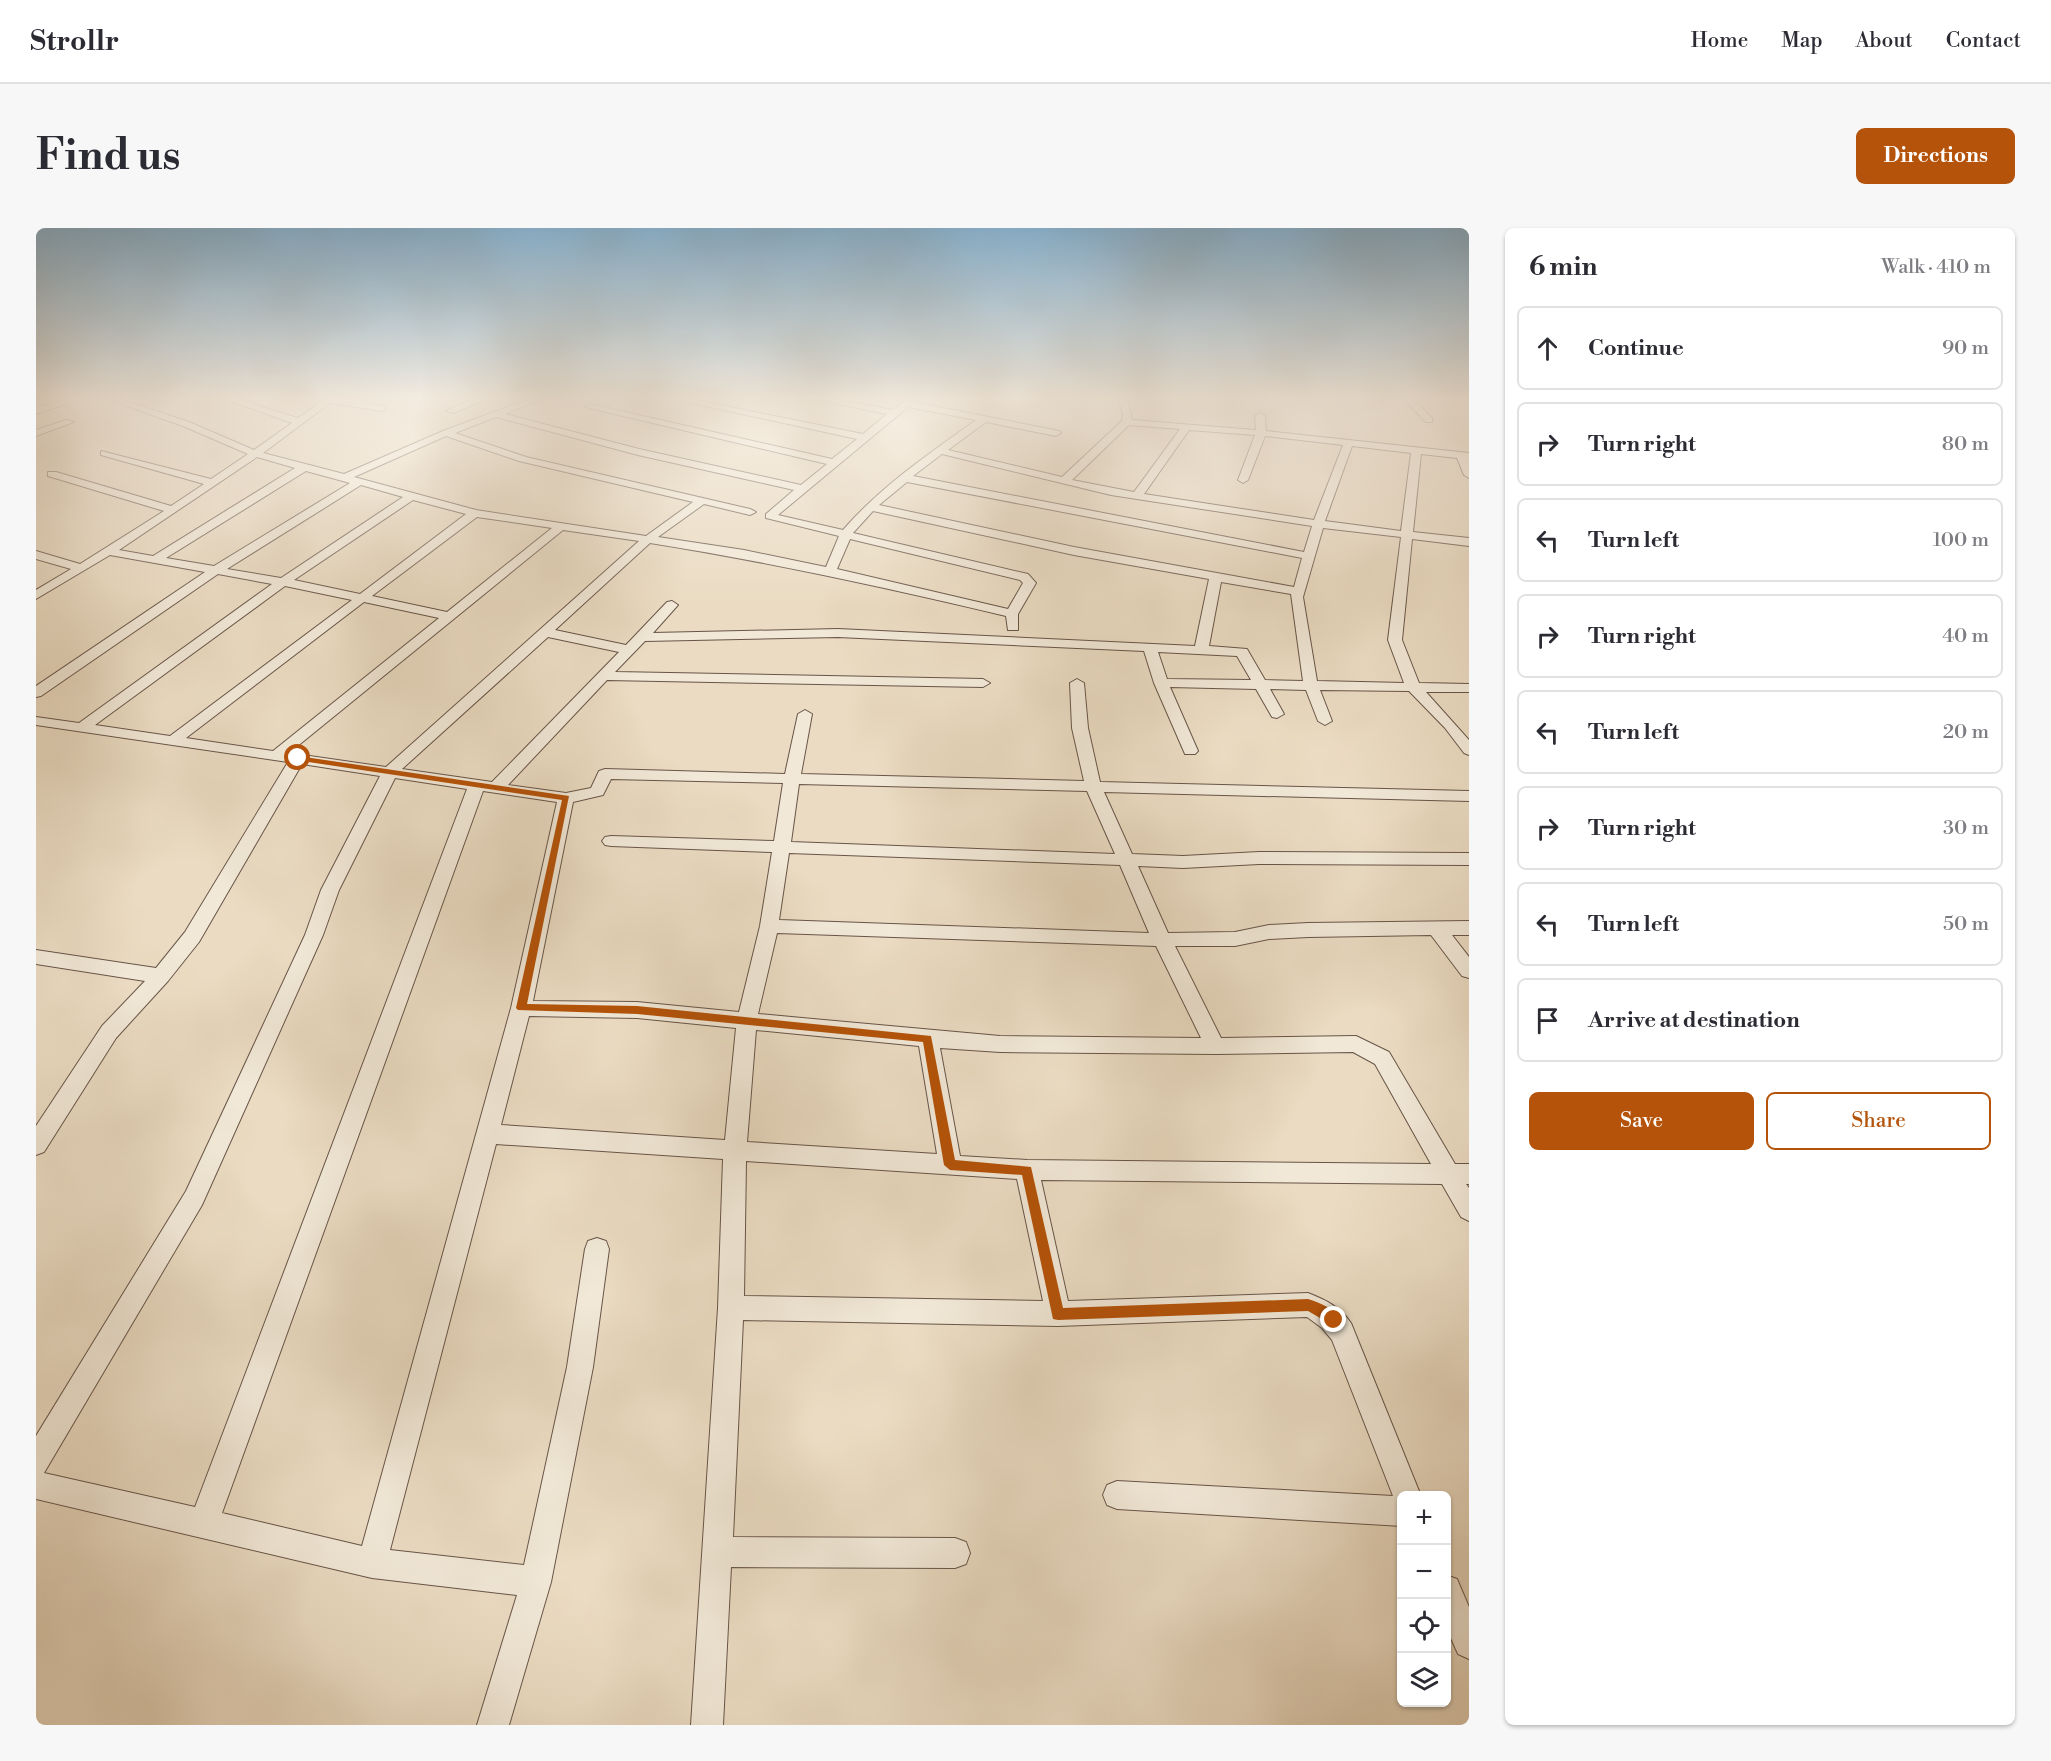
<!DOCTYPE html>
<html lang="en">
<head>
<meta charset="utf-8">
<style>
  :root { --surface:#fff; --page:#f7f7f7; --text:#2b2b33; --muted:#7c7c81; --line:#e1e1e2; --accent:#b45309 }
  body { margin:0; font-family:"Libre Bodoni",serif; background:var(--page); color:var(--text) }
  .controls { position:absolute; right:18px; bottom:18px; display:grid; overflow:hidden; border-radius:9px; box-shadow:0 2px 4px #0004 }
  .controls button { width:54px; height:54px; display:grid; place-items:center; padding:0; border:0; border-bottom:2px solid var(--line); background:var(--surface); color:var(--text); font:30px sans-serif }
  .stop { position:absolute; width:18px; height:18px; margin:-14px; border:4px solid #b45309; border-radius:50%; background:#fff }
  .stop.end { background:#b45309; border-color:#fff; box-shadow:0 2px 6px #0008 }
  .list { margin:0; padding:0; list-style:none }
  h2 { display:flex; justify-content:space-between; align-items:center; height:78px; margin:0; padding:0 24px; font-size:26px }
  h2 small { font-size:20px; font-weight:400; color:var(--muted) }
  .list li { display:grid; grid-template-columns:39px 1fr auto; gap:18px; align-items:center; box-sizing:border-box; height:84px; margin:0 12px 12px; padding:0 12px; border:2px solid var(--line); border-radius:9px }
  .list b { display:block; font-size:22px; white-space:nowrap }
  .list em { font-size:20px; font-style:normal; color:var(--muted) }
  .actions { display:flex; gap:12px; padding:18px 24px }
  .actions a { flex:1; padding:14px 0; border:2px solid var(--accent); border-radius:9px; text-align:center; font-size:21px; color:var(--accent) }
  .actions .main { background:var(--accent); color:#fff }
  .icon { flex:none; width:33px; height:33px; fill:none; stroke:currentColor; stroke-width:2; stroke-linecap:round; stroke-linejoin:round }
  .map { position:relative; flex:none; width:1433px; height:1497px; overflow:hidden; border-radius:9px }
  header { display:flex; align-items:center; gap:36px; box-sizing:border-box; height:84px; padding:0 30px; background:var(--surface); border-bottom:2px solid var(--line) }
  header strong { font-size:28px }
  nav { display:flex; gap:33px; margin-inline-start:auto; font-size:21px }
  .intro { display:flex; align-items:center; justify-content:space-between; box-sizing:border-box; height:144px; padding:0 36px }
  h1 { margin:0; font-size:42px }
  .button { padding:15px 27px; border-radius:9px; background:var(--accent); color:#fff; font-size:21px; font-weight:700 }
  main { display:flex; gap:36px; padding:0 36px }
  aside { flex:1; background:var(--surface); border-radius:9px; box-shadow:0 2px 4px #0004 }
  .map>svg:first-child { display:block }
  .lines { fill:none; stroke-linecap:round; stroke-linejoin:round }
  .minor-casing { stroke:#685548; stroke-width:2 }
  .minor { fill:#f1e8d7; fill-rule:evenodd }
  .route { fill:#b45309 }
</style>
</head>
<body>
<header>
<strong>Strollr</strong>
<nav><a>Home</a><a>Map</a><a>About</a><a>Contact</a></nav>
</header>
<div class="intro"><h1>Find us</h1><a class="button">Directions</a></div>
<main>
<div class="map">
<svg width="1433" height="1497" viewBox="0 0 1433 1497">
  <rect width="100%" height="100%" fill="#eadbc2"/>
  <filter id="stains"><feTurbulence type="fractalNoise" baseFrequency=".00333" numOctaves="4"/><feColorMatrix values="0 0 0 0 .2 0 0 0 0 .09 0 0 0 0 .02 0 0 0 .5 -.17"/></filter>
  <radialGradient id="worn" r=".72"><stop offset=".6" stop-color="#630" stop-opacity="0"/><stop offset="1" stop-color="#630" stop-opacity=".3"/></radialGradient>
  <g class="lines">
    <!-- minor casing -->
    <g class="minor-casing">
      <g id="minor">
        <path d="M40,168h13l-53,18v-6z"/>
        <path d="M63,168h12l78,26 65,28 38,-27 -76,-27h12l70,22 31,-22 56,10v4l-3,1 -52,-8 -67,50 81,21 99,-43 94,-35h12l-44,18 134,35 162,36 26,-21 -242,-57 5,-3 242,55 25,-20 -197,-43h16l187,38 24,-20 -88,-18h18l76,14 17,-14h9l-6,6 146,29 2,2 -5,3 -70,-14 -38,28 114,27 60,-56 1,-6 -5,-19h9l5,24 124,10 -1,-14 5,-3 5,3 1,15 203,22v25l-5,-3 -7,-17 -36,-4 -8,78 56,6v8l-57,-7 -10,101 17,43 50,1v8h-43l43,48v15l-5,-2 -19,-25 -36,-37 -89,-1 12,31 -7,4 -7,-4 -12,-31 -36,-1 14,25 -7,4 -5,-1 -16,-28 -86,-2 28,64 -3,3h-10l-31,-71 -10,-32 -306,-14 -193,4 -30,31 368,7 7,4 -7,4 -376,-7 -99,105 58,8 25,-5 8,-17 6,-2 180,5 13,-60 7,-4 7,4 -11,60 283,7 -12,-53 -2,-45 7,-4 7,4 4,45 12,54 369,9v10l-365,-9 28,62 51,2 76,-4 210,1v12l-210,-1 -76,4 -45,-2 30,67 67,-1 34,-7 39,-2 161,-2v14h-17l17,22v21l-7,-2 -31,-41 -123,2 -39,2 -34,7h-60l46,92 135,-2 33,16 66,112h14v20h-3l3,4v33l-8,-4 -19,-33 -401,-4 27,121 240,-8c18,7 32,14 43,30l70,173h-19v30l-285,-17 -10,-4 -4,-10 4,-10 10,-4 276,15 -61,-156 -10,-12 -15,-11 -249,9 -315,-6 -10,217 222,1 11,4 4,11 -4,11 -11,4 -224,-1 -8,158h-32l27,-417 5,-149 -227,-15 -106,406 134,15 43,-198 18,-118 3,-8 9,-3 9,3 3,8 -16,118 -42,215 -42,143h-32l40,-130 -145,-17 -336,-79v-63l150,-245 119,-256 16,-45 59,-114 -78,-12 -103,178 -31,39 -52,57 -72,114 -8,3v-29l66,-100 43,-45 -109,-17v-14l120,18 29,-36 103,-170 -252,-37v-8l43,6 193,-139 -54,-10 -177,122 -5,1v-11l169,-114 -95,-17 -74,44v-9l35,-21 -35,-10v-8l44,13 84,-53 -116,-35v-4h8l115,34 33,-22 -103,-29v-4l110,28 37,-25 -65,-28zM872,179l68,13c-47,34 -95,66 -133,110l-65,-15zM460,189l142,38 156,35 -28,24v4l73,18 -13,31 -82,-17 -86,-13 46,-33 46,11 6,-3 -6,-3 -224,-52 -71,-24zM1093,197l51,4 -46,63 -62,-12zM1153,202l66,5 -17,45 5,3 5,-3 17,-44 78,9 -29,75 -170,-26zM410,208l73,25 174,41 -47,34 -170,-26 -122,-33zM1316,218l59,7 -10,78 -76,-10zM906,226l169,41 201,31 -8,26 -391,-76zM221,229l38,11 -142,88 -34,-6zM270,243l44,12 -136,83 -48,-8zM871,254l395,76 -8,29 -220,-40 -195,-42zM325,257l42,12 -122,81 -54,-9zM377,272l53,14 -106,80 -66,-14zM837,283l201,44 135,24 -14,67 -357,-17 -185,4 25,-28 -6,-4 -5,1 -41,43 -71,-15 95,-87c120,19 238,45 356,73l2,14h10v-16l18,-31 -8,-9 -175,-41zM441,289l75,11 -105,84 -75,-16zM1287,300l78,9 -13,103 16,43 -87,-2 -14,-84zM527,302l76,11 -253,226 -97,-14zM814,311l170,41 3,3 -15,26 -171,-40zM1185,354l70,12 12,87 -38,-1 -18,-31 -38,-3zM249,358l67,14 -182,136 -75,-11zM328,374l75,16 -166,133 -87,-13zM512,409l71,15 -127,130 -90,-13zM1122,424l79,4 14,24 -84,-1zM359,550l72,11 -272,718 -151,-34 158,-268 121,-270 16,-45zM575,551l172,4 -9,58 -163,-5 -6,1 -3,4 3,4 6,1 161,6 -12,74 -21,86 -102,-10 -104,-1 40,-199 30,-7zM763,556l288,7 28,63 -324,-12zM447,563l74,11 -46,206 -149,538 -140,-33zM753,625l331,12 29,68 -370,-13zM741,705l379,13 45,92 -201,-2 -242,-22zM493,788l108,2 99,10 -11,112 -224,-15zM720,802l163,16 18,108 -190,-12zM904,820l60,4 215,2 138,-2 22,12 56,100 -404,-4 -67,-4zM710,933l271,18 26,122 -299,-5z"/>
        <path d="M443,168h12l-37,17 -8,-2z"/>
        <path d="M1365,168h9l22,22v4h-6z"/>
        <path d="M30,192l8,2 -38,14v-6z"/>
        <path d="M1410,1347l11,4 12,28v52l-11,-5 -12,-27z"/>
      </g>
    </g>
    <!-- minor -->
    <use href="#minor" class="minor"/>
  </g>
  <!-- sky -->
  <linearGradient id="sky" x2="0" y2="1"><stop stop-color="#89b6d6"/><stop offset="0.45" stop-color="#f6efe4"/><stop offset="1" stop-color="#f6efe4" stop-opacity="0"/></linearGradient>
  <rect width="1433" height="377" fill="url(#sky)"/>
  <!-- route -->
  <path class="route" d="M262,528l271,40 -42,208 110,2 294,30 24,124 76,7 32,141 245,-9c12,4 26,9 32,21l-2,4 -4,2 -26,-15 -250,9 -5,-1 -31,-144 -72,-5 -6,-5 -21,-123 -286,-28 -119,-4 -2,-2 46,-208 -267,-40v-3z"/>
  <rect width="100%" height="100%" filter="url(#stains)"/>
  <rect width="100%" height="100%" fill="url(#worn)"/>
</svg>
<div class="controls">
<button>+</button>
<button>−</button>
<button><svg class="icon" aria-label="locate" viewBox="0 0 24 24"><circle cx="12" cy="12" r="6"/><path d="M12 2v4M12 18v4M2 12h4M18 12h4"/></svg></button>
<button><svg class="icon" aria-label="layers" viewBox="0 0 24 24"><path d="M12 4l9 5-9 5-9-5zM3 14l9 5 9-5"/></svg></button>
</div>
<div class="stop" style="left:262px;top:530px"></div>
<div class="stop end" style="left:1298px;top:1092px"></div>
</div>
<aside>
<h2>6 min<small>Walk · 410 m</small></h2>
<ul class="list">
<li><svg class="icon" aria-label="ahead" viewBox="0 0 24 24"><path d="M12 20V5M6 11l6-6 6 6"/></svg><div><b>Continue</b></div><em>90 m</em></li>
<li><svg class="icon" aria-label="right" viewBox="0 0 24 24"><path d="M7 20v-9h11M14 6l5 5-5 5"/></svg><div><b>Turn right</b></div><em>80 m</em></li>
<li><svg class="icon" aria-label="left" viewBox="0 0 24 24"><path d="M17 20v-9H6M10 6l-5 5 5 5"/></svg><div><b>Turn left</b></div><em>100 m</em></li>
<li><svg class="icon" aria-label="right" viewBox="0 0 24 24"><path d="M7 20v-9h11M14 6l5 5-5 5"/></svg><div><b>Turn right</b></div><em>40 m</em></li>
<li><svg class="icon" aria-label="left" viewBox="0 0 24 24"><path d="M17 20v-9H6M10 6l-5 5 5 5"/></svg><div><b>Turn left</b></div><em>20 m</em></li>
<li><svg class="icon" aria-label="right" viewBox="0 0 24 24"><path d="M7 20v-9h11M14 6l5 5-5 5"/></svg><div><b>Turn right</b></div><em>30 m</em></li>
<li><svg class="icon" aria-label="left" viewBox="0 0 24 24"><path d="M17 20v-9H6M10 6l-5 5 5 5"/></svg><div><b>Turn left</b></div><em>50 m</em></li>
<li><svg class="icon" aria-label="arrive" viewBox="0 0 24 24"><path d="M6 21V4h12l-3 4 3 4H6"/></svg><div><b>Arrive at destination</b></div></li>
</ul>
<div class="actions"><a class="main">Save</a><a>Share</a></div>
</aside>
</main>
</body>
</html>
